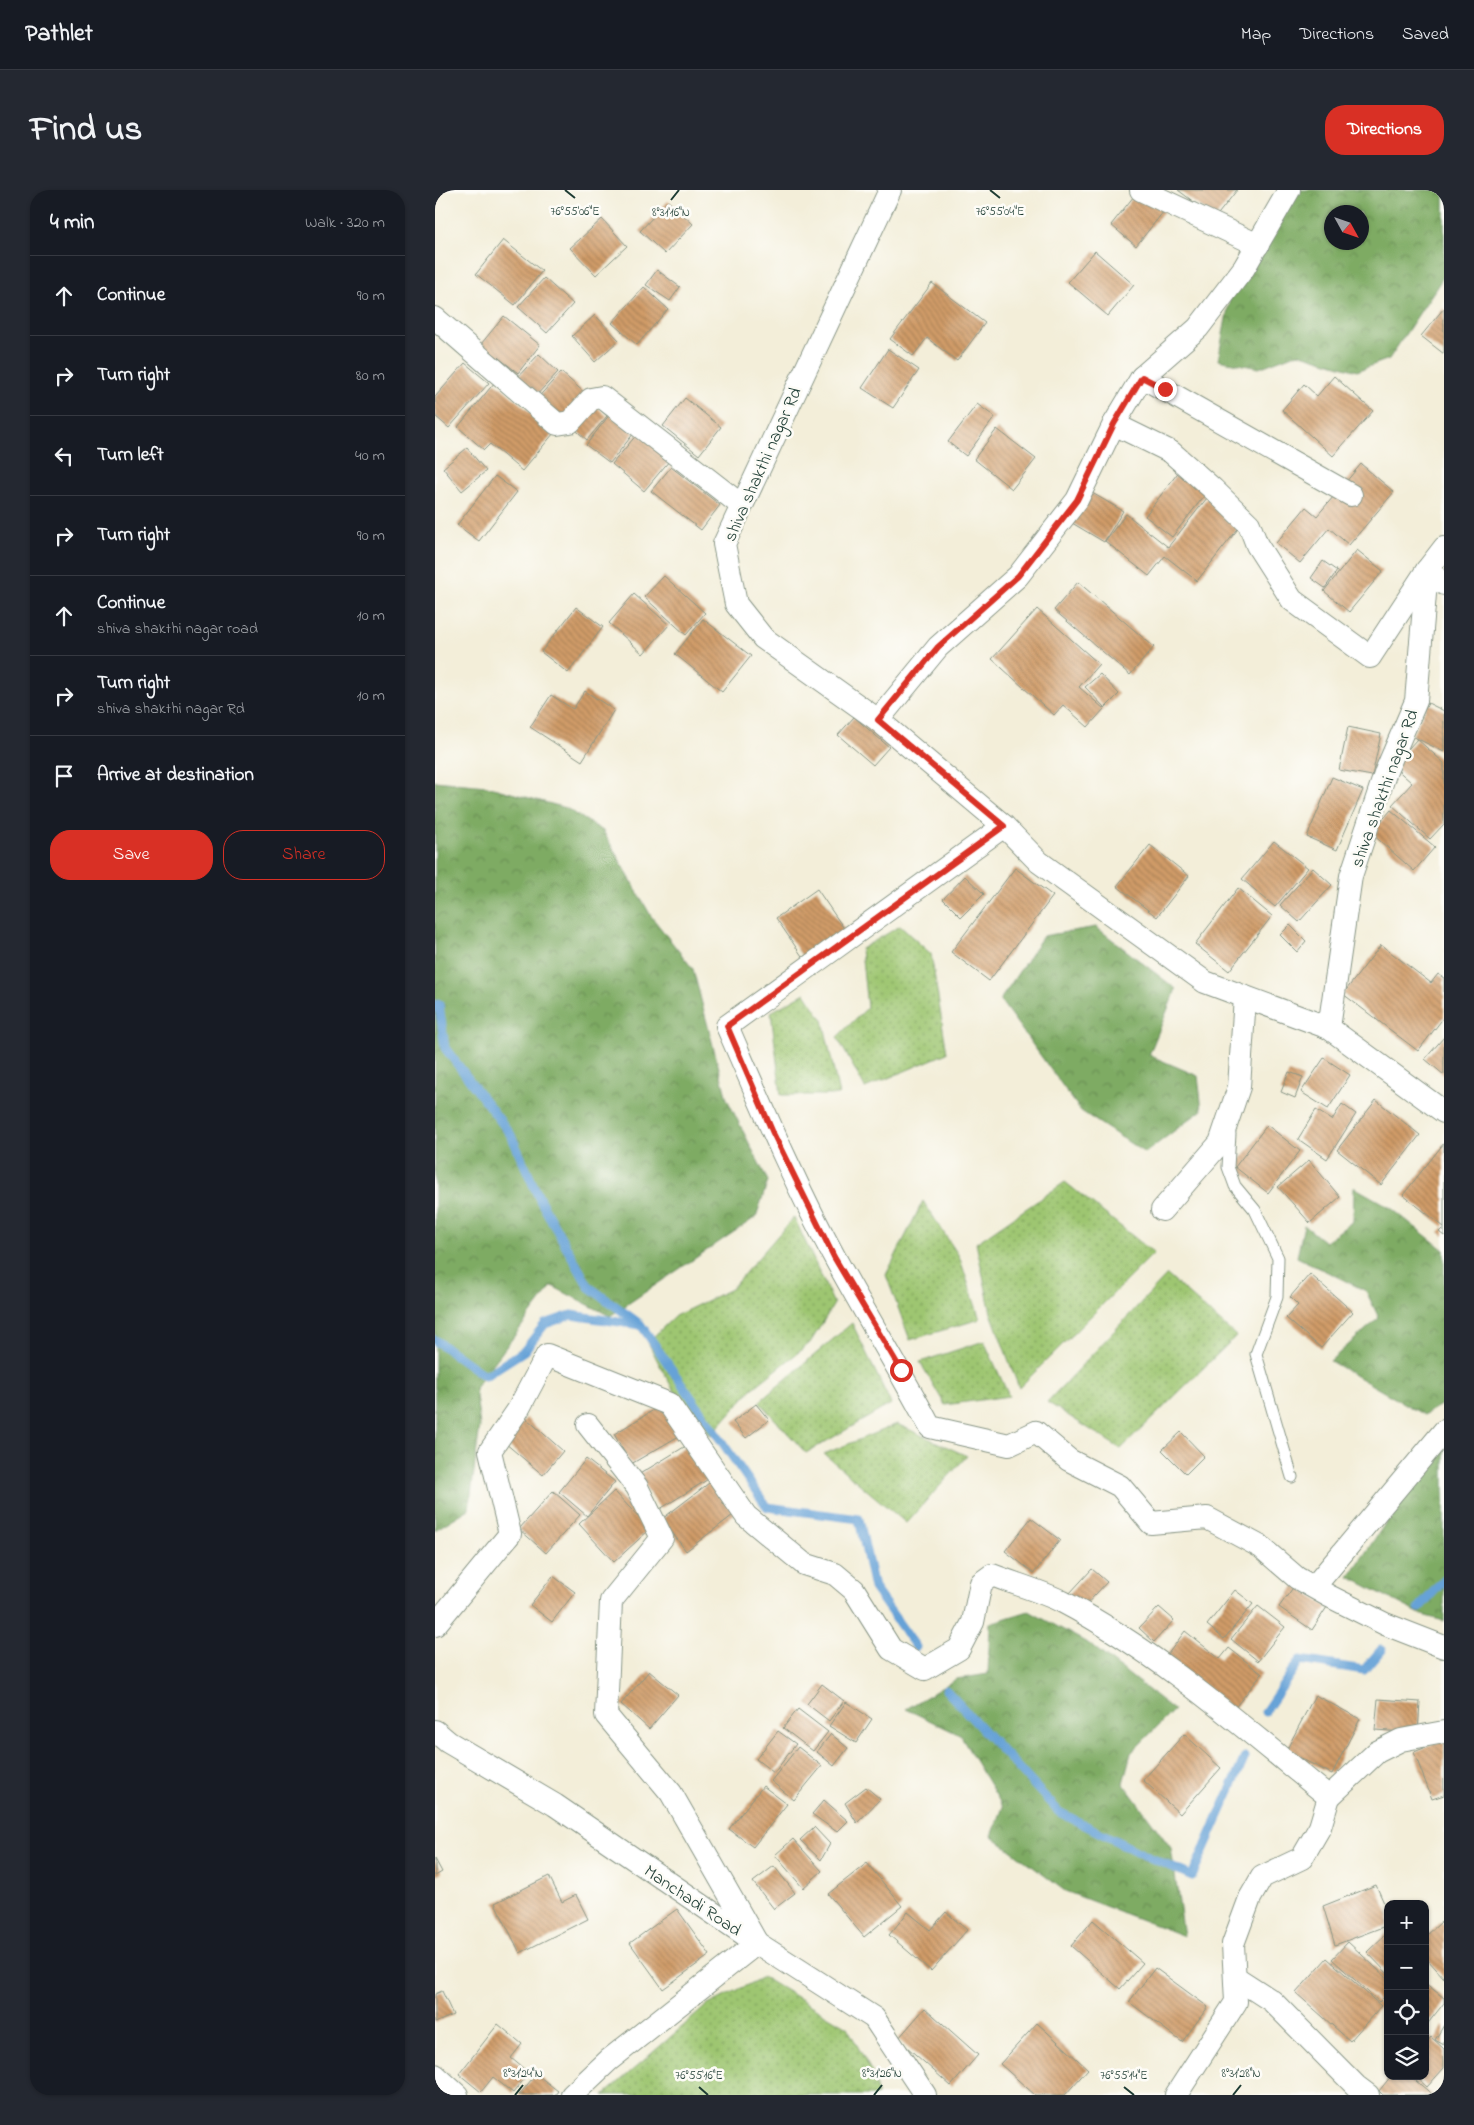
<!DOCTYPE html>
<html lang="en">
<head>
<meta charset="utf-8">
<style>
  :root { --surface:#171b24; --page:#242831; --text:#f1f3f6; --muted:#9ea1a6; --line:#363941; --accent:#d93025 }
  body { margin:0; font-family:"Indie Flower",sans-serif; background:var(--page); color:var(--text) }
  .controls { position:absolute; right:15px; bottom:15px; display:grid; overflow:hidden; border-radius:10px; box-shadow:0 1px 4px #0004 }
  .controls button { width:45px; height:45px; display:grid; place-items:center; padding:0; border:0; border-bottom:1px solid var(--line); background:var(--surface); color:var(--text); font:25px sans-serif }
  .compass { position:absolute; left:889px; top:15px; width:45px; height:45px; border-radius:50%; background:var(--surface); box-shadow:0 1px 4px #0004; rotate:130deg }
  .stop { position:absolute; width:15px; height:15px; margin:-11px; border:4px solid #d93025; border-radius:50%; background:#fff }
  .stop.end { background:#d93025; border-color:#fff; box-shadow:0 1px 5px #0008 }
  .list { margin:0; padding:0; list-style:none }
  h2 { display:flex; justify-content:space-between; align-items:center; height:65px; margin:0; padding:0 20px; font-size:21px }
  h2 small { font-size:16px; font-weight:400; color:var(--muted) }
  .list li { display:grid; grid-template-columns:32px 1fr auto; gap:15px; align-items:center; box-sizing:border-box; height:80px; padding:0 20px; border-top:1px solid var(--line) }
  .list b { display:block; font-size:19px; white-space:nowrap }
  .list p { margin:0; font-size:16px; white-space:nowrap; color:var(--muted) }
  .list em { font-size:16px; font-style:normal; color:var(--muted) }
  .actions { display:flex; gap:10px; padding:15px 20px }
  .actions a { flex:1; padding:11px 0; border:1px solid var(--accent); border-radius:20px; text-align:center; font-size:18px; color:var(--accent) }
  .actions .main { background:var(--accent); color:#fff }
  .icon { flex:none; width:28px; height:28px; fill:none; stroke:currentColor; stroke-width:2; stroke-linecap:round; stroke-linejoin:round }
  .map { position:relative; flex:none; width:1009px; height:1905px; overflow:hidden; border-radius:20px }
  header { display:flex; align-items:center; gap:30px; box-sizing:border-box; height:70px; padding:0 25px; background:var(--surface); border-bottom:1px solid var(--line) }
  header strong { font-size:24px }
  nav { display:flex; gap:28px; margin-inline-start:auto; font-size:18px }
  .intro { display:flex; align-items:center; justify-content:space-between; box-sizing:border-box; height:120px; padding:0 30px }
  h1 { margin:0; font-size:35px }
  .button { padding:12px 22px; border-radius:20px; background:var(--accent); color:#fff; font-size:18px; font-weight:700 }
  main { display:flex; gap:30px; padding:0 30px }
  aside { flex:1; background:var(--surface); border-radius:20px; box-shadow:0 1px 4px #0004 }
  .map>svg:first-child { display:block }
  .grass { fill:url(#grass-dots); stroke:#5e8252 }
  .forest { fill:url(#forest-crowns); stroke:#4e744c; fill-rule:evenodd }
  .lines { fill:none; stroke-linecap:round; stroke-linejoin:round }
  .stream { stroke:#66a2d7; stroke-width:9 }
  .building { fill:url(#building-back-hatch) }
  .service-casing { stroke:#899686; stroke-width:13 }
  .minor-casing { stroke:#899686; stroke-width:24 }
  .service { stroke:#fff; stroke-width:11 }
  .minor { stroke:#fff; stroke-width:22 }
  .route { stroke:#d93025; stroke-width:6 }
  .ticks { fill:none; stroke:#1f3d34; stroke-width:2 }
  .labels { text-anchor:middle; stroke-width:5; stroke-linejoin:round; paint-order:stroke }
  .street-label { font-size:18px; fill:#1f3d34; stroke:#fdfcf7 }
  .ticks-label { font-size:12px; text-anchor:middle; fill:#1f3d34; stroke:#fdfcf7; stroke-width:5; stroke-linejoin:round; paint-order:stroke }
</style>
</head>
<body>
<header>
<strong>Pathlet</strong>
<nav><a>Map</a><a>Directions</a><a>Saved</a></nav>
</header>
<div class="intro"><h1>Find us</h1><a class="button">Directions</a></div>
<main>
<aside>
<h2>4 min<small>Walk · 320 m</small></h2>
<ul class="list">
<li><svg class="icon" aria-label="ahead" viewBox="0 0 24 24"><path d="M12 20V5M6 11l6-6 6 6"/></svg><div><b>Continue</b></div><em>90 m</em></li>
<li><svg class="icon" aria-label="right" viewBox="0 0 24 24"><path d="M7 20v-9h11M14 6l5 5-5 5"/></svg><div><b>Turn right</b></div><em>80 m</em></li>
<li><svg class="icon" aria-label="left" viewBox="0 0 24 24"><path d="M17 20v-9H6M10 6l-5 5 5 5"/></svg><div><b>Turn left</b></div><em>40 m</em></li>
<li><svg class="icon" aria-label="right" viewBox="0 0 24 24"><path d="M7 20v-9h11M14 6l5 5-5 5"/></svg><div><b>Turn right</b></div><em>90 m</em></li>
<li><svg class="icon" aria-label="ahead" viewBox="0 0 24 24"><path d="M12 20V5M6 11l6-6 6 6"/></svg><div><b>Continue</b><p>shiva shakthi nagar road</p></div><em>10 m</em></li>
<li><svg class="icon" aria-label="right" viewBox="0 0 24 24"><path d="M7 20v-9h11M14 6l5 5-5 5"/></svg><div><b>Turn right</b><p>shiva shakthi nagar Rd</p></div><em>10 m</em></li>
<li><svg class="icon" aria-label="arrive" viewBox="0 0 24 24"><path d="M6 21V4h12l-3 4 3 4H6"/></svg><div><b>Arrive at destination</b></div></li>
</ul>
<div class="actions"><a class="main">Save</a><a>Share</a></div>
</aside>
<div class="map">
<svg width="1009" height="1905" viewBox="0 0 1009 1905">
  <defs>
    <pattern id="grass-dots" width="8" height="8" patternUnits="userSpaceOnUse" patternTransform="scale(1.25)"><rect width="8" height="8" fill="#9ec671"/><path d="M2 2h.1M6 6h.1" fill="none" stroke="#80a25e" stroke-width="1.8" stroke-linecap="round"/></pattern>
    <pattern id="forest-crowns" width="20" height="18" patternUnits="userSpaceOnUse" patternTransform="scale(1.25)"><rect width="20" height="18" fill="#7eab63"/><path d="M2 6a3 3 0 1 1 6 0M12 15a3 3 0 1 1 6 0" fill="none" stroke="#678c52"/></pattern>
    <pattern id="building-back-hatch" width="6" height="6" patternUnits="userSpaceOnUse" patternTransform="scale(1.25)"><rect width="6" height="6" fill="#d09b68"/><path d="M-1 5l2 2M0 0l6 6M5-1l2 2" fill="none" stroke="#a88056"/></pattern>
  </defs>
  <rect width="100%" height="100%" fill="#fdfcf7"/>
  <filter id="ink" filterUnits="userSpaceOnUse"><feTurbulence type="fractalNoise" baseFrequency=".02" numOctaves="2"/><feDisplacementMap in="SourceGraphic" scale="10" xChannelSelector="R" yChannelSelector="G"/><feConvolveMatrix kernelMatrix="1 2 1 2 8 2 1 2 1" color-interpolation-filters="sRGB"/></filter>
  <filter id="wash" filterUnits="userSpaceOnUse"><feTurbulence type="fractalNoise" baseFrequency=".0096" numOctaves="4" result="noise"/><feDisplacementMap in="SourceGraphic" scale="20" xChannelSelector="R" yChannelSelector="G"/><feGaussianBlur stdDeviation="1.12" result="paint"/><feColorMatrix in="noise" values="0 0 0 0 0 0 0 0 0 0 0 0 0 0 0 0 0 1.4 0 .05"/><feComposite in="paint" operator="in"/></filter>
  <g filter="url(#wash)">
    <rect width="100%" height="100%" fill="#f3eed9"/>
    <!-- grass -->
    <g class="grass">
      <path d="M465,736l31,28 16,99 -82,35 -28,-51 30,-29 -6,-59z"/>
      <path d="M370,803l18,27 16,75h-58l-10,-83z"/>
      <path d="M630,992l89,71 -135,135 -28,-75 -15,-70z"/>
      <path d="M488,1011l36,55 21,63 -70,21 -24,-65z"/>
      <path d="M359,1027l40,87 -24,39 -59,47 -40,45c-29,-25 -46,-59 -63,-93l27,-26 56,-27z"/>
      <path d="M732,1085l69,61 -115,113 -74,-47z"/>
      <path d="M417,1133l39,81 -85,49 -47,-51z"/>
      <path d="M549,1151l25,55 -64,9 -25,-43z"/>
      <path d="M462,1234l70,32 -61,67 -82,-69z"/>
      <path d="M328,1787l84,50 28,51 2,17h-273l102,-89z"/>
    </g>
    <!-- forest -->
    <g class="forest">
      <path d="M850,0h159v86l-55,83 -32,12 -59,-18 -39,15 -41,-8 20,-104 36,-57zM896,22h30v30h-30z"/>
      <path d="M0,591l51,5 80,22 37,23 48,85 42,53 34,130 41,82 -12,36 -146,99 -58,-30 -77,102 5,38 -11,83 -34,21z"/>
      <path d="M661,737l80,62 -27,66 49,21 4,34 -57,43 -64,-42 -81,-111 43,-64z"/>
      <path d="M919,997l37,21 53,42v153l-20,12 -94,-54 49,-43 -13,-27 -69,-34 7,-32 21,17 28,-21z"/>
      <path d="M1009,1259v172l-22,-6 -73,-38 48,-71z"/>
      <path d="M594,1421l62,34 83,65 -43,43 -8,30 48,65 13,88 -119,-45 -73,-55 11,-29 -43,-72 -54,-26 50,-30 32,-5 2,-51z"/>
    </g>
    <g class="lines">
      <!-- stream -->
      <g class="stream">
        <path d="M0,815l4,-1 6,44 66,87 29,65 49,87 51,37"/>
        <path d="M0,1150l50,36 39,-25 21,-27 26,-9 70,10 126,182 92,12 15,69 42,59"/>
        <path d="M984,1418l25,-28"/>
        <path d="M511,1500l113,122 85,43 48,21 53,-119"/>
        <path d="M830,1522l35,-52 64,10 17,-20"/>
      </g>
    </g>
    <g id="blocks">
      <!-- building -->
      <g class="building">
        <path d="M743,0h59l-22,28z"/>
        <path d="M703,1l26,20 -28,35 -25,-21z"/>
        <path d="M233,11l25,23 -28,30 -25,-23z"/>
        <path d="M167,29l25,27 -31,29 -26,-27z"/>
        <path d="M68,50l39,31 -27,34 -39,-31z"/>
        <path d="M660,61l39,34 -26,31 -40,-34z"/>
        <path d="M222,80l23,17 -10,14 -24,-16z"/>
        <path d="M109,88l29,26 -26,29 -29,-26z"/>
        <path d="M497,93l53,40 -28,38 -30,-23 -14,18 -23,-17z"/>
        <path d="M209,97l24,22 -31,36 -25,-22z"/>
        <path d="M1009,118v46l-23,-18z"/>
        <path d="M160,125l24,25 -24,22 -23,-26z"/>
        <path d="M69,126l36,29 -22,28 -37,-29z"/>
        <path d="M453,159l31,21 -26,38 -31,-20z"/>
        <path d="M104,164l19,18 -24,26 -19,-18z"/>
        <path d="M30,173l24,20 -40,45 -14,-12v-19z"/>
        <path d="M126,182l26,23 -26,30 -27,-23z"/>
        <path d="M899,186l39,35 -40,45 -51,-46 22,-26 13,12z"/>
        <path d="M60,192l59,51 -32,38 -32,-27 -6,6 -26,-23z"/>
        <path d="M250,208l36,29 -22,28 -36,-29z"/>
        <path d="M155,211l17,15 -20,24 -17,-15z"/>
        <path d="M542,214l18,13 -29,39 -18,-14z"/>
        <path d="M175,224l24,19 -24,30 -24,-18z"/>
        <path d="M562,239l39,30 -24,30 -38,-30z"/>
        <path d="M203,243l32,27 -26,31 -32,-27z"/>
        <path d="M32,258l19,23 -24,20 -19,-23z"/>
        <path d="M926,274l33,28 -45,53 -20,-17 -29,35 -24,-20 30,-36 11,9z"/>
        <path d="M236,277l49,38 -19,25 -50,-39z"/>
        <path d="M745,280l28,21 -36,46 -27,-21z"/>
        <path d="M60,286l22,16 -38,49 -22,-16z"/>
        <path d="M640,293l48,28 -19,31 -47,-28z"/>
        <path d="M772,308l34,27 -44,56 -32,-25 -16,20 -44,-35 21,-27 42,33z"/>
        <path d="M922,360l26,21 -34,41 -25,-21z"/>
        <path d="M888,371l14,10 -12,17 -14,-10z"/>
        <path d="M229,386l41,37 -19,22 -42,-38z"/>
        <path d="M643,392l76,65 -24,28 -76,-65z"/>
        <path d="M199,404l35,31 -26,29 -34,-31z"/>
        <path d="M141,417l27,20 -35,46 -27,-21z"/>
        <path d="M602,419l62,55 -20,23 25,22 -16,18 -25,-22 -9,10 -62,-56z"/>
        <path d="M268,429l48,37 -29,36 -47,-38z"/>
        <path d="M665,484l19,20 -14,14 -20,-21z"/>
        <path d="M150,501l29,19 -32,51 -52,-34 21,-32 22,14z"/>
        <path d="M993,513l16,8v41l-32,-16z"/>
        <path d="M419,527l35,30 -16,18 -35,-30z"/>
        <path d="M913,537l33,7 -9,42 -33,-6z"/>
        <path d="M982,549l27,24v61l-14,15 -38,-34 20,-22 -19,-17z"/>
        <path d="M897,587l31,13 -26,60 -30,-13z"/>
        <path d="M956,620l44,37 -21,24 -43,-38z"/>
        <path d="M839,651l34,27 -33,39 -33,-28z"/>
        <path d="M715,655l39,31 -32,41 -40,-31z"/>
        <path d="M580,678l38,28 -64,85 -38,-29z"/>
        <path d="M878,678l19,17 -33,37 -19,-17z"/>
        <path d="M530,686l19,18 -23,23 -18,-18z"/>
        <path d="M803,698l34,28 -43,55 -34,-27z"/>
        <path d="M382,699l30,44 -41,29 -30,-44z"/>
        <path d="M855,735l16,16 -9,11 -17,-17z"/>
        <path d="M946,755l50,38 7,-9 6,4v39l-26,34 -75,-57z"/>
        <path d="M1009,847v38l-19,-16z"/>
        <path d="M889,868l26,17 -22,34 -27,-17z"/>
        <path d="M854,882l14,5 -8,21 -14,-6z"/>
        <path d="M941,910l44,35 -39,50 -44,-35z"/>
        <path d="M907,914l14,10 -29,45 -29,-20 18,-29 16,10z"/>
        <path d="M832,935l33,26 -32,42 -33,-26z"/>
        <path d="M1009,953v93l-5,-4 5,-5 -41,-32z"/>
        <path d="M874,970l31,37 -30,26 -32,-36z"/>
        <path d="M875,1084l43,38 -32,36 -35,-30 12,-13 -8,-8z"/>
        <path d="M321,1214l13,16 -23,18 -13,-16z"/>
        <path d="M227,1215l17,31 -48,28 -17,-30z"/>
        <path d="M91,1228l37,33 -20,24 -38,-32z"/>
        <path d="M746,1242l23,24 -18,18 -24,-24z"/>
        <path d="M254,1254l21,34 -50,31 -22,-34z"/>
        <path d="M151,1269l29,23 -28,34 -28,-24z"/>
        <path d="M278,1290l24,32 -51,39 -24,-32z"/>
        <path d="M118,1301l27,24 -34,38 -27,-24z"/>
        <path d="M179,1301l36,38 -36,33 -35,-38z"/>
        <path d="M596,1328l29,22 -26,33 -29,-22z"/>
        <path d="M657,1379l15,13 -23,25 -15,-13z"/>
        <path d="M118,1386l22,16 -23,30 -22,-17z"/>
        <path d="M860,1395l32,22 -15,23 -33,-23z"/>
        <path d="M800,1400l18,14 -29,35 -17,-14z"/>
        <path d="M823,1416l27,21 -27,34 -27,-22z"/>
        <path d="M724,1417l15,13 -20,22 -15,-14z"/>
        <path d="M750,1441l35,28 9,-11 33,26 -29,36 -68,-52z"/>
        <path d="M214,1481l29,24 -29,34 -28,-25z"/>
        <path d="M387,1494l22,17 -15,20 -22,-17z"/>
        <path d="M880,1505l45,24 -28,55 -46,-23z"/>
        <path d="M943,1509l42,3 -2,31 -43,-3z"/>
        <path d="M411,1512l26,17 -16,24 -27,-17z"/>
        <path d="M363,1519l30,23 -15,19 -30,-23z"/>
        <path d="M343,1541l18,13 -22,29 -18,-14z"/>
        <path d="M396,1544l17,14 -14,18 -17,-14z"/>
        <path d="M749,1544l37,34 -41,46 -37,-34z"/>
        <path d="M1009,1550v55l-12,4 -18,-47z"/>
        <path d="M363,1557l24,19 -28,34 -23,-19z"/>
        <path d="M328,1596l24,18 -34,43 -24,-18z"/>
        <path d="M431,1597l14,12 -23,24 -12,-20z"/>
        <path d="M389,1610l24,21 -11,11 -25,-18z"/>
        <path d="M379,1637l16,17 -9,16 -21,-20z"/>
        <path d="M358,1649l29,32 -19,17 -28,-33z"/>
        <path d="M0,1669l7,13 -7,4z"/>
        <path d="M432,1673l35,43 -38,31 -36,-43z"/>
        <path d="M339,1676l21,27 -21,16 -21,-27z"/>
        <path d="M114,1686l13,26 14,-7 12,24 -68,34 -25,-50z"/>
        <path d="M941,1695l12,27v13l-53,20 -12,-39z"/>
        <path d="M242,1719l33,46 -47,34 -33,-46z"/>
        <path d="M473,1722l22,18 16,-18 21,18 -36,41 -42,-36z"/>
        <path d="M658,1730l50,43 -23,26 -49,-43z"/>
        <path d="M1006,1732l3,3v53l-16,-18 -3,3v-26z"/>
        <path d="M953,1742v42l-21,-22z"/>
        <path d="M913,1752l40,37v14l-9,9 -47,-43z"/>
        <path d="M892,1768l54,48 -31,35 -54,-48z"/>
        <path d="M720,1778l53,39 -26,35 -53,-40z"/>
        <path d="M990,1793l19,15v5l-19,24z"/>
        <path d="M7,1801l11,24 -18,8v-29z"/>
        <path d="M490,1818l53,47 -27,31 -53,-47z"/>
        <path d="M602,1833l51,46 -23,26h-30l-35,-31z"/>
        <path d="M63,1834l24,20 -11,14 18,15 -16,20 -20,-16 -12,15 -22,-18z"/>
        <path d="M1009,1835v20l-9,-5z"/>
        <path d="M996,1847l13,12v19l-17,19 -12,-11h10v-32z"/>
        <path d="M101,1884l22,17 -3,4h-36z"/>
        <path d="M956,1886h19l23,19h-50l-4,-4z"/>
      </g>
    </g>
  </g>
  <g filter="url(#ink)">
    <use href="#blocks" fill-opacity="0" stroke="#899686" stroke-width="1"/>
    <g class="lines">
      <!-- service casing -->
      <g class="service-casing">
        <path id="service" d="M795,944l-2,33 7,19 20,24 23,48 -1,39 -21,57 36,123"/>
      </g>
      <!-- minor casing -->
      <g class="minor-casing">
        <g id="minor">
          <path d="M455,0l-166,354 12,60 27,34 115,82 126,106 35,36 166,120 124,46 115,84"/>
          <path d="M706,0l117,55"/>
          <path d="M0,128l122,106 13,-2 21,-23 11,-2 139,108"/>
          <path d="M707,187l209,118"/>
          <path d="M679,234l57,28 42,37 36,35 8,21 35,55 78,57 57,-87 17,-22"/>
          <path d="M443,530l60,-73 80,-71 59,-76 37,-76 28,-47 56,-49 46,-60 45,-78"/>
          <path d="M569,636l-277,200c34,78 67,157 108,232 31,57 65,112 95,169l79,18 27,-13 33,28 51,26 31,37 56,-5 54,29 36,31 32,18 56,28 59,23"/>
          <path d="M894,838l22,-152 35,-105 30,-70 11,-131 17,14"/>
          <path d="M727,1020l58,-67 19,-56 6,-90"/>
          <path d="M879,1397l130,-156"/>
          <path d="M0,1435l75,-91 -20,-83 28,-41 29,-55 122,49 77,112 58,48 31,10 19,16 37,59 34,20 34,-20 14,-27 8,-39 11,-8c23,9 49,16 71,27 97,51 181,126 266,195l-9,30 -18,31 -40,19 -12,21 -17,46 3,58 -60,93"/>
          <path d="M0,1541l13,11 107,63 202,138 117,75 51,77"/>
          <path d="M894,1607l48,-45 24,-12 43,-8"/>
          <path d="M800,1787l37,24 84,85 12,9"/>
          <path d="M0,1885l22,20"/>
          <path d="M137,1905l37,-35 148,-117 -86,-150 -65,-78 5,-114 51,-63 -25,-51 -49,-62"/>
        </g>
      </g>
      <!-- service -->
      <use href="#service" class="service"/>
      <!-- minor -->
      <use href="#minor" class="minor"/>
    </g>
  </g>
  <g class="lines" filter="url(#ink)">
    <!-- route -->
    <path class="route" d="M466,1180l-67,-113 -61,-124 -46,-107 277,-200 -126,-106 60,-73 80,-71 59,-76 37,-76 28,-47 23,12"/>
  </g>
  <!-- ticks -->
  <path class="ticks" d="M130,0l10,8M555,0l10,8M236,10l8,-10M264,1897l9,8M689,1897l10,8M80,1905l8,-10M439,1905l8,-10M798,1905l8,-10"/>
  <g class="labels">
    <!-- street labels -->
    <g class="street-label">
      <text transform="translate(327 274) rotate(-66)" y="6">shiva shakthi nagar Rd</text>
      <text transform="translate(949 598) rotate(-70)" y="6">shiva shakthi nagar Rd</text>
      <text transform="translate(258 1710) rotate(34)" y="6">Manchadi Road</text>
    </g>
  </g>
  <g class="ticks-label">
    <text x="140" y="25">76°55'06"E</text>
    <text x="565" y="25">76°55'04"E</text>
    <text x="236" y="26">8°31'16"N</text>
    <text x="88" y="1887">8°31'24"N</text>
    <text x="447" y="1887">8°31'26"N</text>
    <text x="806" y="1887">8°31'28"N</text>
    <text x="264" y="1889">76°55'16"E</text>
    <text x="689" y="1889">76°55'14"E</text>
  </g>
</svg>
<div class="controls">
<button>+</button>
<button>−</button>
<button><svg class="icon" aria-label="locate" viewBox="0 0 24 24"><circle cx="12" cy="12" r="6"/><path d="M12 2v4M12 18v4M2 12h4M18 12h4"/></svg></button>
<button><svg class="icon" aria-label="layers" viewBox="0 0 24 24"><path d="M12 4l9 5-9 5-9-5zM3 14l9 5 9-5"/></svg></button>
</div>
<svg class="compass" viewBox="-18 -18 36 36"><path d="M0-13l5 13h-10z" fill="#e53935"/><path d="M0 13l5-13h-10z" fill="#9ea1a6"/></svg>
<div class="stop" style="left:466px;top:1180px"></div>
<div class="stop end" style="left:730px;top:199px"></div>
</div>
</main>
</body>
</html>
